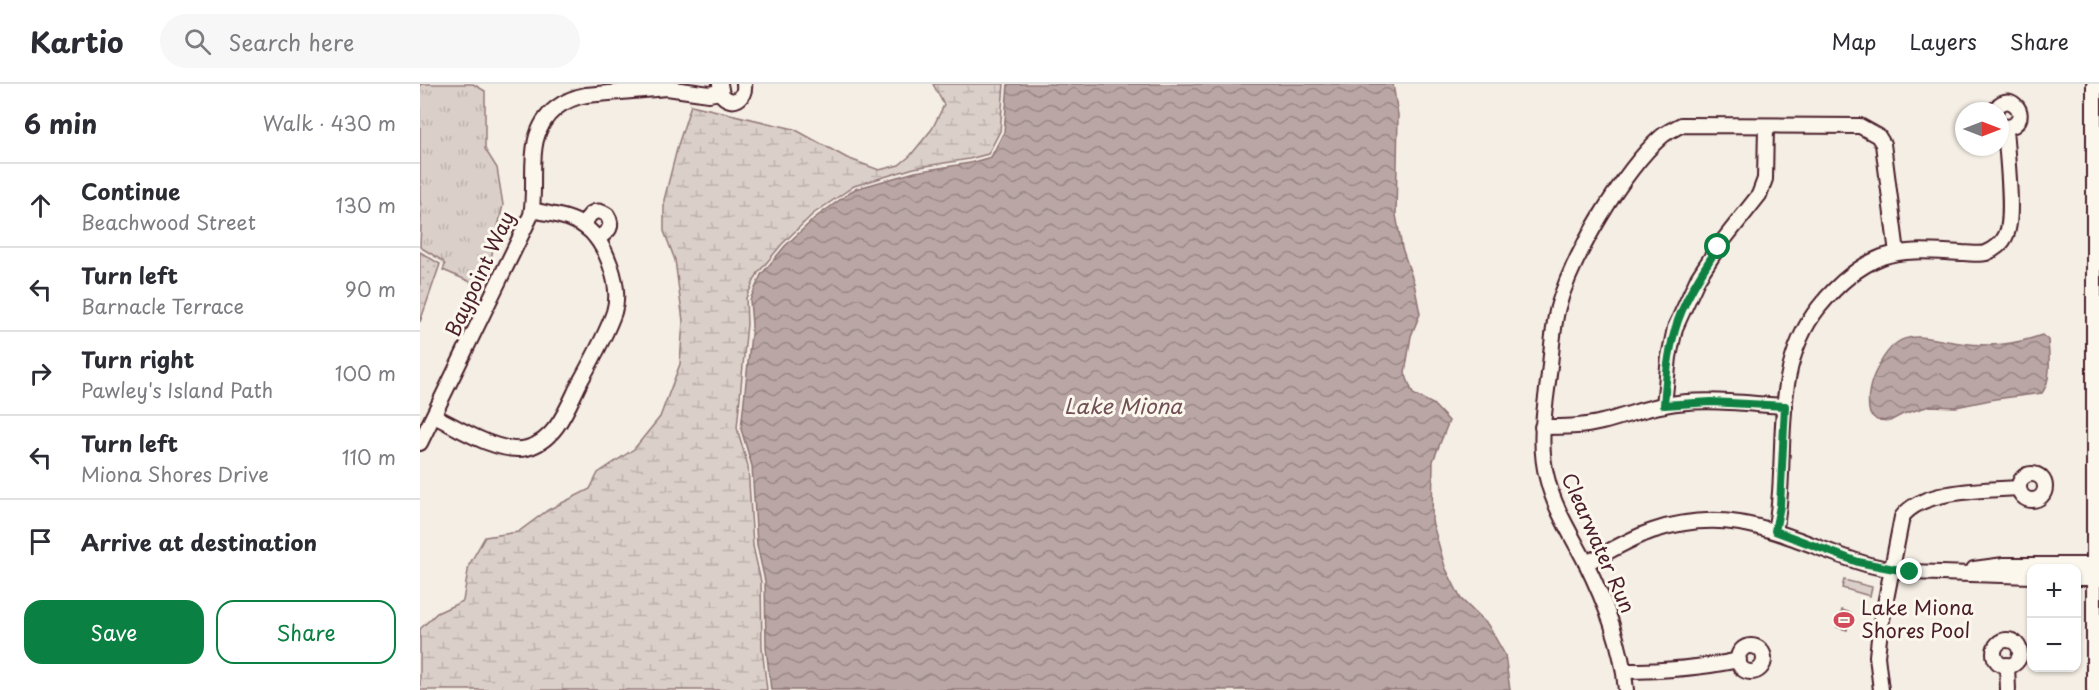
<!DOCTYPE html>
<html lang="en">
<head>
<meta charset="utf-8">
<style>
  :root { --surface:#fff; --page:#f7f7f7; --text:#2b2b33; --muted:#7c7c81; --line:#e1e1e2; --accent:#0b8043 }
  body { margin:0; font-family:"Playpen Sans",sans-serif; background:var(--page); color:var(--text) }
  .controls { position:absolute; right:18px; bottom:18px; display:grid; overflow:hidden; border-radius:12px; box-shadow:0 2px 4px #0004 }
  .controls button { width:54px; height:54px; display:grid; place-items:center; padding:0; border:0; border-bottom:2px solid var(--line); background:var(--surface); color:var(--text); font:30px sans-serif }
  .compass { position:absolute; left:1535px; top:18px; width:54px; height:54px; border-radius:50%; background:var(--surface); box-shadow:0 2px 4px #0004; rotate:90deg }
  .stop { position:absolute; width:18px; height:18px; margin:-14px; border:4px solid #0b8043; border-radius:50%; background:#fff }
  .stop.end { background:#0b8043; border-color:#fff; box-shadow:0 2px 6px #0008 }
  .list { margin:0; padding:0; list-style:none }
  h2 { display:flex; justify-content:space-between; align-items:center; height:78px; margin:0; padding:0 24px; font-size:26px }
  h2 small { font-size:20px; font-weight:400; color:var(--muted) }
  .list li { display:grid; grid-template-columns:39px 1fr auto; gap:18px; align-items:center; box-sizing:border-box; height:84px; padding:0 24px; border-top:2px solid var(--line) }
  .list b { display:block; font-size:22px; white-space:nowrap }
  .list p { margin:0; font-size:20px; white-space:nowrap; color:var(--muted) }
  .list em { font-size:20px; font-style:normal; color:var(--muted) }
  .actions { display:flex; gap:12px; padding:18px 24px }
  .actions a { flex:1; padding:14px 0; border:2px solid var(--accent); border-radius:18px; text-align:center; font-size:21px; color:var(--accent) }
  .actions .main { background:var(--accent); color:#fff }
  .icon { flex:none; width:33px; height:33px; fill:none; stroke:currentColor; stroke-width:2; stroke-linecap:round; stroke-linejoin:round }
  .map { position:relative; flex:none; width:1679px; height:606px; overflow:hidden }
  header { display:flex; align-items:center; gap:36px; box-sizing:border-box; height:84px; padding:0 30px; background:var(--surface); border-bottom:2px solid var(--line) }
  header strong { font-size:28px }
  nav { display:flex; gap:33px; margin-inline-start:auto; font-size:21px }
  .search { width:420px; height:54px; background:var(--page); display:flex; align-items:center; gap:15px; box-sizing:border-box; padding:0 21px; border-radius:33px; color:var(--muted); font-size:22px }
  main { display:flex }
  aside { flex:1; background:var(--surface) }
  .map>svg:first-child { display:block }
  .grass { fill:url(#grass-dots); stroke:#92787a; stroke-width:1.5 }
  .wetland { fill:url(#wetland-marsh); stroke:#92787a; stroke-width:1.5 }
  .park { fill:url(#park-tufts); stroke:#92787a; stroke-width:1.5 }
  .pitch { fill:#dbd0c9; stroke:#92787a; stroke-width:1.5 }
  .water { fill:url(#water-waves); stroke:#8d7174; stroke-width:1.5 }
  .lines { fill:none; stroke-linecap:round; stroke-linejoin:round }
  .minor-casing { stroke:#4a1f2b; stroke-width:18 }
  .minor { stroke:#fbf7ec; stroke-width:14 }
  .route { stroke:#0b8043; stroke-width:8 }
  .labels { text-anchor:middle; stroke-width:6; stroke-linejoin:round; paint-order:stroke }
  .street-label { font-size:20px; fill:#4a1f2b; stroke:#fbf7ec }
  .poi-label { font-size:20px; fill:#4a1f2b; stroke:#fbf7ec; text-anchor:start }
  .water-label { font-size:21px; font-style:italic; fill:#714f56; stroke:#fbf7ec }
</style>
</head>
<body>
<header>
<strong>Kartio</strong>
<div class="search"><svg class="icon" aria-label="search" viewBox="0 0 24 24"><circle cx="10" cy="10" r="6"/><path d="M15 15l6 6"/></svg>Search here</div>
<nav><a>Map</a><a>Layers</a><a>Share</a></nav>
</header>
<main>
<aside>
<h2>6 min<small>Walk · 430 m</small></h2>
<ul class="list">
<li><svg class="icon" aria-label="ahead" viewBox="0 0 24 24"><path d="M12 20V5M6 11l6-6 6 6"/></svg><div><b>Continue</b><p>Beachwood Street</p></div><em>130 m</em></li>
<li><svg class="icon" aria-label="left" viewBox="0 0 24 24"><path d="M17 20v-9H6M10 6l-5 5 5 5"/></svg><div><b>Turn left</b><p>Barnacle Terrace</p></div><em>90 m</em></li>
<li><svg class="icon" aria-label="right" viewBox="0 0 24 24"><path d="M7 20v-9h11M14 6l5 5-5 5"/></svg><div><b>Turn right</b><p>Pawley's Island Path</p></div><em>100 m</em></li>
<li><svg class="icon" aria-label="left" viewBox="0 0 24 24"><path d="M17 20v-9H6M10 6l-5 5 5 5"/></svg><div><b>Turn left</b><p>Miona Shores Drive</p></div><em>110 m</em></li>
<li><svg class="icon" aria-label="arrive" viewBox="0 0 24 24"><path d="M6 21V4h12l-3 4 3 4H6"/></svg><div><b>Arrive at destination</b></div></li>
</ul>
<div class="actions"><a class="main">Save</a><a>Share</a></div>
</aside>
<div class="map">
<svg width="1679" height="606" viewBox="0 0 1679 606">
  <defs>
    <pattern id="grass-dots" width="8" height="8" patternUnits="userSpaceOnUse" patternTransform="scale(1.5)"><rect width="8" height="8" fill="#dbd0c9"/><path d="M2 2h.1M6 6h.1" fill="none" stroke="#bdb2ad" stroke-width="1.8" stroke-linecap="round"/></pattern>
    <pattern id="wetland-marsh" width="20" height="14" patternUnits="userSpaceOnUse" patternTransform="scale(1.5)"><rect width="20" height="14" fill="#dbd0c9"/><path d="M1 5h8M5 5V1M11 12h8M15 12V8" fill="none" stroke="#bdb2ad"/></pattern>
    <pattern id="park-tufts" width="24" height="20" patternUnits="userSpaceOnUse" patternTransform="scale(1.5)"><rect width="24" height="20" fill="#dbd0c9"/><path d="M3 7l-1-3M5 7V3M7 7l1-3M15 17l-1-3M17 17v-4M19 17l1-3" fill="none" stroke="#bdb2ad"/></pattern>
    <pattern id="water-waves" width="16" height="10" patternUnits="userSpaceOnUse" patternTransform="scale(1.5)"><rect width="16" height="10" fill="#baa7a5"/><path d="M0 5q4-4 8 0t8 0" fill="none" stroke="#998787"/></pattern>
  </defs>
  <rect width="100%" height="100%" fill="#f4eee4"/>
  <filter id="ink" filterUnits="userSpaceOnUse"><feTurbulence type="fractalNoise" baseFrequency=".0167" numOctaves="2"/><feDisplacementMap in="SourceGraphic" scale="12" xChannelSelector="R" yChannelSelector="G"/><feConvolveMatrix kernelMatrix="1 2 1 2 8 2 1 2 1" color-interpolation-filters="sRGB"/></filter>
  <g filter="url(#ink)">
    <!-- grass -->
    <path class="grass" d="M0,168l20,12 -20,58z"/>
    <!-- wetland -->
    <path class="wetland" d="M513,0h71l-4,47 -12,23 -19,5 -55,9 -60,18 -41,28 -31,30 -24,29 -12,25 1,26 -10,104 11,38 5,80 8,36 1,66 5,42h-347v-61l17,-16 26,-12 6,-36 16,-28 33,-5 30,-22 42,-21 8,-16 36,-24 26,-32 20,-53 3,-43 -8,-61 -11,-29v-31l14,-55 13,-40 103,24 53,29 32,12 20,-5 11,-9 22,-27 12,-24z"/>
    <!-- park -->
    <path class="park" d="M0,0h53l12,7v58l12,19 6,37 -14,62 -9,19 -37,-16 2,-5 -2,-4 -23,-14c0,-10 3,-39 0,-46z"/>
    <!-- pitch -->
    <path class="pitch" d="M1424,496l28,7 -2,9 -28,-8z"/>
    <!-- water -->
    <g class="water">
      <path d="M588,0h385l5,31 -2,100 6,33 12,35 6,31 -9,22 -6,37 8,21 20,10 16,17 -16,40 -1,60 13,46 16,32 27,26 17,30 5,35h-739l-5,-42 -1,-67 -8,-36 -5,-79 -11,-37 11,-104 -2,-25 11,-25 24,-29 31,-29 39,-28 60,-17 55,-9 21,-6 13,-25z"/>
      <path d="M1622,251l6,5c1,16 4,40 -6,53l-47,6 -39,8 -26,-1 -27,8 -13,7 -13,-1 -7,-6c-4,-15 0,-32 7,-45 22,-45 43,-31 83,-26 31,4 53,2 82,-8z"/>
      <path d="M1422,526l9,3 -4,17 -10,-3z"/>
    </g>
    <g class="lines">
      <!-- minor casing -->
      <g class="minor-casing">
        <g id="minor">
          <path d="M300,0l2,11c10,11 24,4 22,-11"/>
          <path d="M1674,0v606"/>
          <path d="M1575,27c11,-23 36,2 19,14 -5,3 -9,2 -14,0"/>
          <path d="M164,142c4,-12 11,-19 23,-11 8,13 0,17 -10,24"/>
          <path d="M1244,321l5,-48 6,-29 23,-50 20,-31 41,-52 6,-16 1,-53"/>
          <path d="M14,332c25,12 66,39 93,32 30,-8 41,-42 53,-66 11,-20 27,-49 34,-70 8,-26 -8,-71 -30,-86 -15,-10 -35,-12 -52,-16"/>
          <path d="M1122,343c20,0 41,0 60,-5 21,-5 42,-14 63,-17 38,-8 81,-1 120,1"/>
          <path d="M0,359l111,-228c7,-36 -9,-80 25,-107 9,-7 19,-11 30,-13l81,-7 42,6 11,-2"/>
          <circle cx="1612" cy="403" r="13"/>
          <path d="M1355,447c15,-74 -7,-160 44,-224 17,-21 37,-40 63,-50 25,-9 55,-5 81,-4 7,0 16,2 23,0 8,-3 17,-10 20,-18 9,-17 0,-85 -1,-108"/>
          <path d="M1166,479c21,-10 43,-24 66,-32 81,-27 130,5 204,30 17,6 36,9 54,11l122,4"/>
          <path d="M1554,485l30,-4h95"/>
          <path d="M1656,494h23"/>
          <circle cx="1587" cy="569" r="13"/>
          <circle cx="1331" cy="575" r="13"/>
          <path d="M1587,581l1,25"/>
          <path d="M1204,587c39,0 77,-3 115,-11"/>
          <path d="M1206,606c-4,-46 -21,-88 -41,-129 -14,-27 -31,-53 -38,-83 -10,-37 -1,-74 3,-113 2,-19 3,-39 8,-58 14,-50 65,-136 103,-170 5,-5 13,-8 20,-12l179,1 18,10 5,8 14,109"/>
          <path d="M1461,606l-4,-34 3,-26 22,-113c20,-28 85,-27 117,-29"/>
        </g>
      </g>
      <!-- minor -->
      <use href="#minor" class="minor"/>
    </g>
  </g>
  <g class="lines" filter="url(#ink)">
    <!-- route -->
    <path class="route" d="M1298,163c-16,25 -35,54 -43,83 -7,24 -9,49 -11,75l47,-3 74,4 -5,100 -5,25 83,31 52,10"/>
  </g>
  <!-- icons -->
  <defs>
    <g id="stadium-bare" transform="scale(1.62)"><path d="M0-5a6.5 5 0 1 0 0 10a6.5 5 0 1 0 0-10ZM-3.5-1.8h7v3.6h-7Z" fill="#d1495b" stroke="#fbf7ec" stroke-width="2.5" paint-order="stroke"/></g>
  </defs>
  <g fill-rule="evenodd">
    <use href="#stadium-bare" x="1424" y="536"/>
  </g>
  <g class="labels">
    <!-- street labels -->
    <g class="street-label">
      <text transform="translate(60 190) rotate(-65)" y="7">Baypoint Way</text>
      <text transform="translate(1178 459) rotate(66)" y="7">Clearwater Run</text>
    </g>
    <!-- poi labels -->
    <g class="poi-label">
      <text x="1441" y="531">Lake Miona<tspan x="1441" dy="23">Shores Pool</tspan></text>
    </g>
    <!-- water labels -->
    <g class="water-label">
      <text x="703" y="330">Lake Miona</text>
    </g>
  </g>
</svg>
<div class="controls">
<button>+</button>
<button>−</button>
</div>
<svg class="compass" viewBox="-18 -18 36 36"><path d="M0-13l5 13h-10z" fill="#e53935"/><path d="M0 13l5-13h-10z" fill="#7c7c81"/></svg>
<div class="stop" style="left:1298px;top:163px"></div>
<div class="stop end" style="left:1490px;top:488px"></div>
</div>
</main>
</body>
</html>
